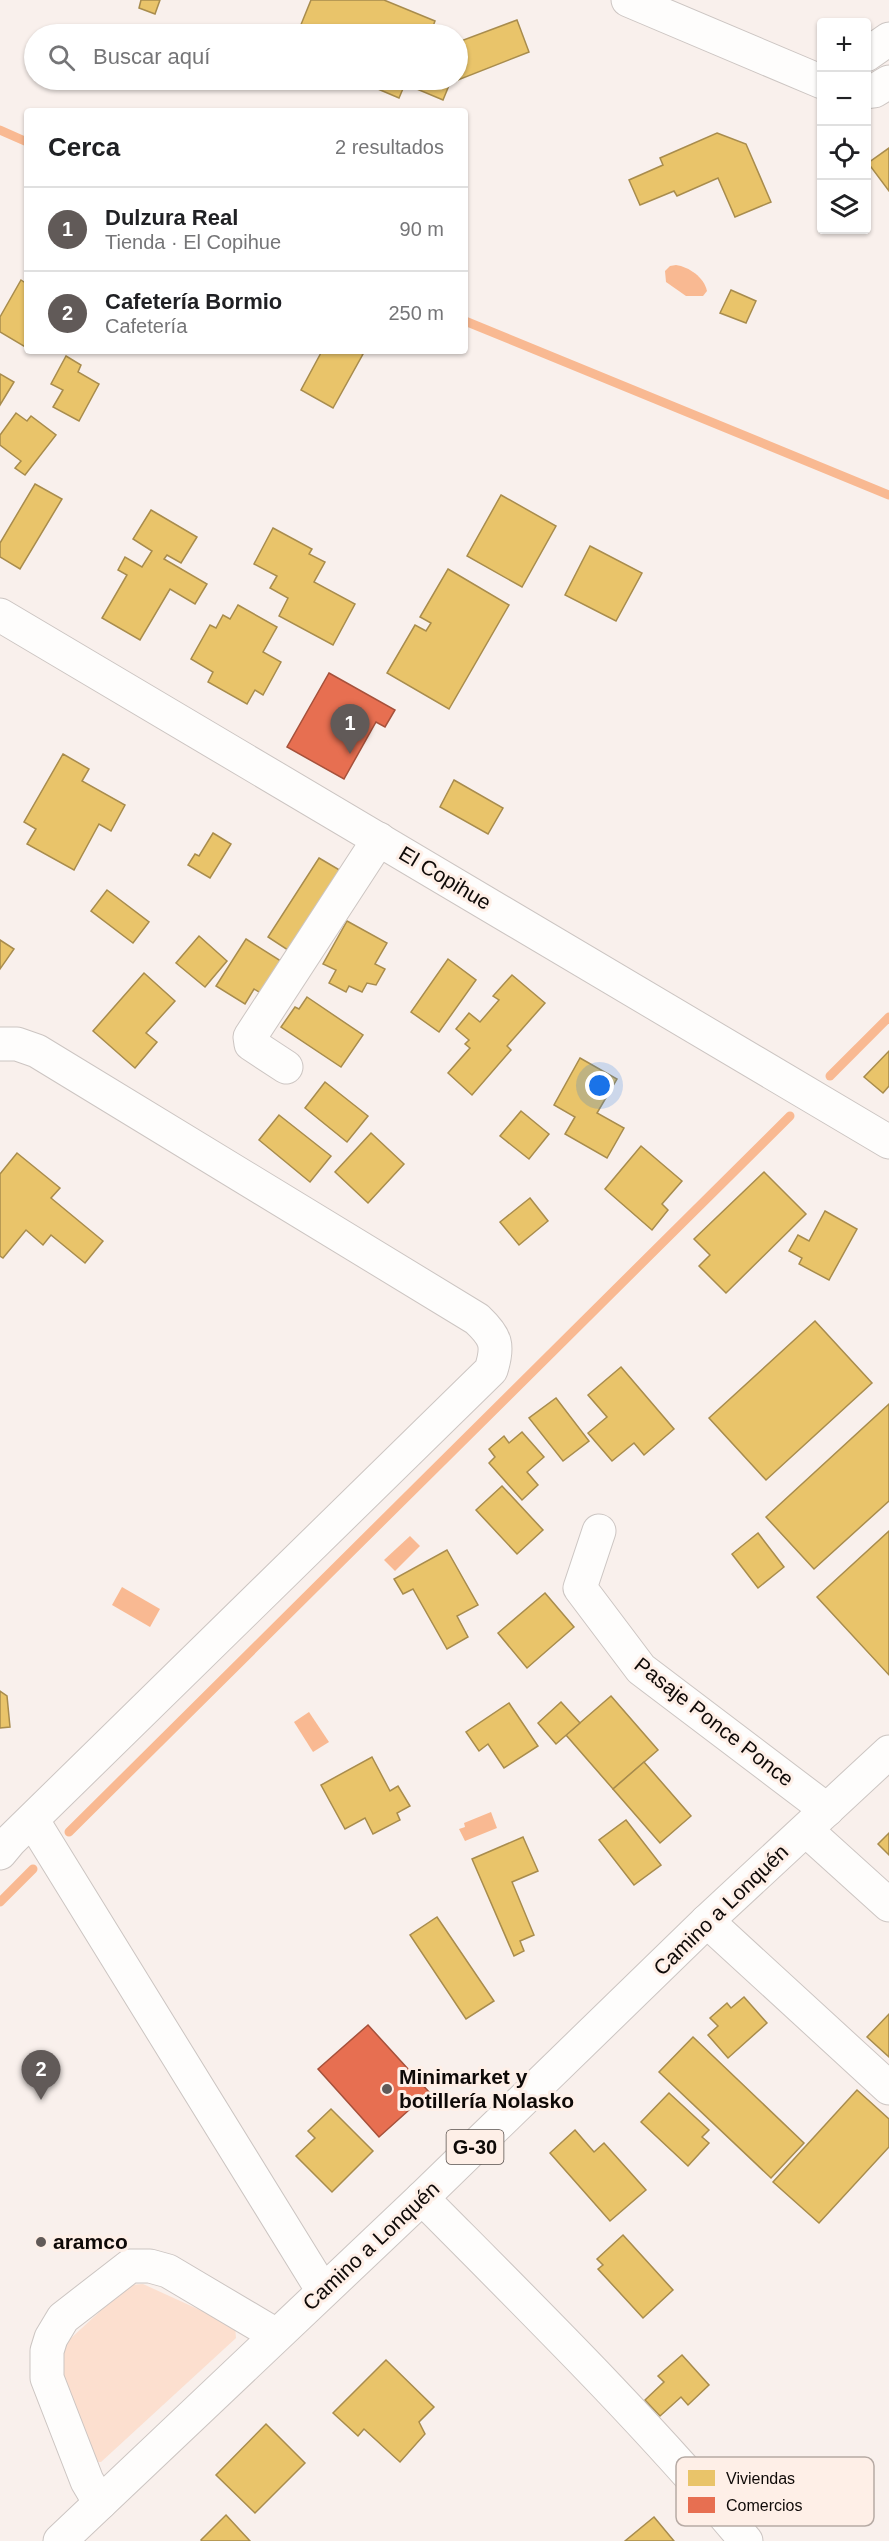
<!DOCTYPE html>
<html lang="es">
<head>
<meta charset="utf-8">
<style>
  :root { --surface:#fff; --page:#f2f2f2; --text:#202124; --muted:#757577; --line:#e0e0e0; --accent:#615a58 }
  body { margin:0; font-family:Helvetica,sans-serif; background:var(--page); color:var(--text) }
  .controls { position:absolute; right:18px; top:18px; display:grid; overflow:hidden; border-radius:6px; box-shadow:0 2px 4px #0004 }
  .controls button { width:54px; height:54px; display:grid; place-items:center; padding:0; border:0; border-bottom:2px solid var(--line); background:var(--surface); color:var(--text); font:30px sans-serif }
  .you { position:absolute; left:600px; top:1086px; width:21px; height:21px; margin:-15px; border:4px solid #fff; border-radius:50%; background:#1a73e8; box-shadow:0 0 0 9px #1a73e833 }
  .badge { display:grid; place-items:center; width:39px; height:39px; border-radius:50%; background:var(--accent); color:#fff; font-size:20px; font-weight:700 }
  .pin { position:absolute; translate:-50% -50px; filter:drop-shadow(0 2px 3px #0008) }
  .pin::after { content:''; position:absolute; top:32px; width:21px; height:18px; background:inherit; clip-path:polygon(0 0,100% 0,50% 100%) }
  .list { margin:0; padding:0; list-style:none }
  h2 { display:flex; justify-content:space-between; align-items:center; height:78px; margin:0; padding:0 24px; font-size:26px }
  h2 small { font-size:20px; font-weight:400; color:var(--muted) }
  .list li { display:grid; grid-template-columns:39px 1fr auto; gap:18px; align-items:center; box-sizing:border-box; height:84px; padding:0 24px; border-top:2px solid var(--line) }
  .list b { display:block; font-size:22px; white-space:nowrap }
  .list p { margin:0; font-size:20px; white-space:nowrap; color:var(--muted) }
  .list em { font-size:20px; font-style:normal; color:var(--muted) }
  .icon { flex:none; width:33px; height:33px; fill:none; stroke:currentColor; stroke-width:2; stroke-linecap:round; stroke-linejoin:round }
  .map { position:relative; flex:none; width:889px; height:2541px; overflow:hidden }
  .search { position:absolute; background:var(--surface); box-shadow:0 2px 4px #0004; left:24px; top:24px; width:444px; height:66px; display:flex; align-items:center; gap:15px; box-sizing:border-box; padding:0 21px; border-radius:33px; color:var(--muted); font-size:22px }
  .panel { position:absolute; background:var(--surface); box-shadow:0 2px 4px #0004; left:24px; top:108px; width:444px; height:246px; border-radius:6px }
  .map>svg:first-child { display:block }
  .green { fill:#fcdfcf }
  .water { fill:#f9b992 }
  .homes { fill:#e9c46a; stroke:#a88c4d; stroke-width:1.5 }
  .shops { fill:#e76f51; stroke:#a6513b; stroke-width:1.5 }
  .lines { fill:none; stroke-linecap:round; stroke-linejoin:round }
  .stream { stroke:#f9b992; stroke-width:9 }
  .minor-casing { stroke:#ccc5c2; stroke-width:35 }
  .major-casing { stroke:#ccc5c2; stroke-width:35 }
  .minor { stroke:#fefdfc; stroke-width:33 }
  .major { stroke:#fefdfc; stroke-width:33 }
  .poi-dot { fill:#615a58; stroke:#feefe7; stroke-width:2 }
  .labels { text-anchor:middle; stroke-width:6; stroke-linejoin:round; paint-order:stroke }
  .shield { fill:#feefe7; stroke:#574f4b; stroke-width:1.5 }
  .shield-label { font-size:20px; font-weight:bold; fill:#0f0a08 }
  .street-label { font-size:21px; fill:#0f0a08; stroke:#feefe7 }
  .poi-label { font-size:21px; font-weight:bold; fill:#0f0a08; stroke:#feefe7; text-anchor:start }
  .key { fill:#feefe7; stroke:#b6aaa4; stroke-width:1.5 }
  .key-label { font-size:16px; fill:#0f0a08 }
</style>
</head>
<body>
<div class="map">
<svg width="889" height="2541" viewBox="0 0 889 2541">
  <rect width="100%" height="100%" fill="#f9f0ec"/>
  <!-- green -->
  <path class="green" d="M143,2284l92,42 1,12 -135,124h-13l-33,-109 67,-62 8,-6z"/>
  <!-- water -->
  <g class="water">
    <path d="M676,265c13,2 28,12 31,26l-4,5h-17l-20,-14 -1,-11 5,-5z"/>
    <path d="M410,1536l10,10 -25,25 -11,-11z"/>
    <path d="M122,1587l38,22 -10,18 -38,-22z"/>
    <path d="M309,1712l20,30 -16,10 -19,-30z"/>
    <path d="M491,1812l6,16 -32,13 -6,-12 6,-2 -1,-4z"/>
  </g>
  <!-- homes -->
  <g class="homes">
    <path d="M141,0h19l-5,14 -16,-6z"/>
    <path d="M311,0h73l51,21 -3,8 13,5h-127l-18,-7z"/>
    <path d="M517,20l12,32 -79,31 -7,17 -38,-16 -6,14 -28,-12 3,-6h84v-40l3,1z"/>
    <path d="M717,133l29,11 25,58 -36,15 -17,-39 -41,18 -3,-5 -34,14 -11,-25 34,-15 -3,-7z"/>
    <path d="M889,148v43l-21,-28z"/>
    <path d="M21,280l6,4v64l-27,-16v-15z"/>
    <path d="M731,290l25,11 -10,22 -26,-10z"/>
    <path d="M322,351h35l6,3 -30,54 -32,-18z"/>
    <path d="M66,356l15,9 -3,7 21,12 -20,37 -26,-14 10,-17 -12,-6z"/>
    <path d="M0,374l14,8 -14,23z"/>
    <path d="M16,413l11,8 4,-5 25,19 -31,40 -10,-7 6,-7 -21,-16v-10z"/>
    <path d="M35,484l27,15 -42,70 -20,-12v-14z"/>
    <path d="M501,495l55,31 -34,61 -55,-31z"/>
    <path d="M151,510l46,27 -16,26 -14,-8 -3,4 43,25 -12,20 -25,-15 -30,51 -38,-22 25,-43 -9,-5 7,-13 17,10 10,-16 -19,-12z"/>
    <path d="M273,528l39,21 -3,5 16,8 -11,20 41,22 -22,41 -54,-29 9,-18 -18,-10 7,-12 -23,-12z"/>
    <path d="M590,546l52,27 -26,48 -51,-26z"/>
    <path d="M448,569l61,36 -60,104 -62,-36 28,-48 11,6 5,-8 -11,-6z"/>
    <path d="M238,605l39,22 -14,25 18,10 -18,33 -8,-5 -8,14 -39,-22 5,-10 -22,-13 19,-34 6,3 7,-13 7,4z"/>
    <path d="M63,754l26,15 -7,12 43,24 -14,26 -12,-7 -25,46 -47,-26 9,-15 -12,-7z"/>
    <path d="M454,780l49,28 -15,26 -48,-27z"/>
    <path d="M213,833l18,11 -21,34 -22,-13 7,-11 4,2z"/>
    <path d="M319,858l29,17 -51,81 -29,-19z"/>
    <path d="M107,890l42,32 -16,21 -42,-32z"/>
    <path d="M347,921l40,22 -12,21 10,5 -9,16 -9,-2 -5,9 -13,-6 -3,6 -17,-9 7,-13 -13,-6z"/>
    <path d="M199,936l28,25 -22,26 -29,-24z"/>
    <path d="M246,939l38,24 -20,32 -10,-6 -9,15 -29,-18z"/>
    <path d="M0,940l14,9 -14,20z"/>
    <path d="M448,959l28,21 -37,52 -28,-20z"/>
    <path d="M144,973l31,28 -29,32 11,9 -22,26 -42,-37z"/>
    <path d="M512,975l33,28 -38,43 4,4 -39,45 -24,-22 22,-25 -5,-4 4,-4 -13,-11 13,-16 11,9 19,-22 -6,-4z"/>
    <path d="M307,997l56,38 -22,32 -60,-40 14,-20 4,2z"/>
    <path d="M889,1051v35l-6,7 -19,-16z"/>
    <path d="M580,1058l37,21 -20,34 27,15 -17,30 -42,-24 10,-17 -21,-12z"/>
    <path d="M325,1082l43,34 -21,26 -42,-34z"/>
    <path d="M521,1111l28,23 -20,25 -29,-23z"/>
    <path d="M279,1115l52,41 -21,26 -51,-42z"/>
    <path d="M371,1133l33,31 -36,39 -33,-31z"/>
    <path d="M641,1146l41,35 -20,23 6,6 -16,20 -47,-41z"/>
    <path d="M17,1153l43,35 -9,10 52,43 -18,22 -34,-28 -8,10 -17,-15 -23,28 -3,-2v-82z"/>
    <path d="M764,1172l42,42 -80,79 -27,-27 11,-11 -16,-16z"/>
    <path d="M530,1198l18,23 -29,24 -19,-23z"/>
    <path d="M825,1211l32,18 -28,51 -30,-16 3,-6 -13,-7 9,-16 11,6z"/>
    <path d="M815,1321l57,62 -106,97 -57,-62z"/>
    <path d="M621,1367l53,62 -30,26 -10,-12 -22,18 -24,-28 19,-16 -19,-22z"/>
    <path d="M556,1398l33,43 -26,20 -34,-43z"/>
    <path d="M889,1404v97l-75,68 -48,-52z"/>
    <path d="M522,1432l22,25 -17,15 11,13 -16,15 -33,-37 6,-6 -6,-8 15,-13 5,7z"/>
    <path d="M502,1486l41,44 -26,24 -41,-44z"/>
    <path d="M889,1531v144l-72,-78z"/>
    <path d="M758,1533l26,34 -26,21 -26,-34z"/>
    <path d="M447,1550l31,55 -21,11 11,21 -21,12 -34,-60 -10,5 -9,-15z"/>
    <path d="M545,1593l29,34 -47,41 -29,-35z"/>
    <path d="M0,1691l7,5 3,31 -10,1z"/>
    <path d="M611,1696l47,54 -45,39 -47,-54z"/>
    <path d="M561,1702l19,21 -24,21 -18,-21z"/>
    <path d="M509,1703l29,43 -34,22 -16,-24 -9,7 -13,-19z"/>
    <path d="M372,1757l18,34 8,-5 12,20 -13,7 3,7 -27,14 -8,-16 -20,11 -24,-44z"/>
    <path d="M644,1762l47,54 -31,27 -47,-54z"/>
    <path d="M626,1820l35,45 -27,20 -35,-45z"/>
    <path d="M889,1833v22l-11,-11z"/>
    <path d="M523,1837l15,34 -26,11 22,53 -14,6 4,10 -10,5 -42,-97z"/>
    <path d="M437,1917l57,84 -28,18 -56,-84z"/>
    <path d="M744,1997l23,26 -39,35 -20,-23 10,-9 -8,-8 17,-15 4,5z"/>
    <path d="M889,2014v43l-22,-20z"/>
    <path d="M693,2037l111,106 -33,35 -112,-106z"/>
    <path d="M857,2090l32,29v28l-70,76 -46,-41z"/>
    <path d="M669,2093l40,37 -7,7 7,6 -21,23 -47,-44z"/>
    <path d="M331,2109l42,42 -41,41 -36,-36 19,-18 -7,-7z"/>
    <path d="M575,2130l19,22 10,-9 42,47 -36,31 -60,-68z"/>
    <path d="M623,2235l50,55 -30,28 -45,-49 5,-4 -6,-6z"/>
    <path d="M682,2355l27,30 -21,20 -7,-8 -21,19 -15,-16 19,-18 -6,-6z"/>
    <path d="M386,2360l48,47 -15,15 6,12 -25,28 -36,-33 -6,7 -25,-23z"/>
    <path d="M266,2424l39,39 -50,50 -39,-38z"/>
    <path d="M226,2515l24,26h-48l-1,-1z"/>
    <path d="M654,2517l20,24h-49z"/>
  </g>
  <!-- shops -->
  <g class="shops">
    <path d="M329,673l66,37 -10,17 -9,-5 -32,57 -57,-32z"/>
    <path d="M368,2025l61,67 -50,45 -61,-68z"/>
  </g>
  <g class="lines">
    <!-- stream -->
    <g class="stream">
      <path d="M0,130l27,12"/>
      <path d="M465,321l424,174"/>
      <path d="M830,1076l59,-59"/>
      <path d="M69,1832l721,-716"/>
      <path d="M0,1902l33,-33"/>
    </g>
    <!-- minor casing -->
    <g class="minor-casing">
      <g id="minor">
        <path d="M628,0l194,82"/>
        <path d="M866,55l23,-16"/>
        <path d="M866,92l8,-1 15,-9"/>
        <path d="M0,1044h17l20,7 440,268c19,18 22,26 14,51l-481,471 -10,12"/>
        <path d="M286,1067l-35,-23 -1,-7 129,-198"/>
        <path d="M599,1531l-19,57 61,81 186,141"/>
        <path d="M33,1821l290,470"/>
        <path d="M806,1830l83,75"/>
        <path d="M707,1921l182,167"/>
        <path d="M422,2198c111,112 223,222 324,343"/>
        <path d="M100,2503l-13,-22 -40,-103v-27l4,-13 12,-20 67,-52h20l18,5 108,64"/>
      </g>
    </g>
    <!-- major casing -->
    <g class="major-casing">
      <g id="major">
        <path d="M0,615l889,527"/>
        <path d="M60,2541l362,-343 285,-277 182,-169"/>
      </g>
    </g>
    <!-- minor -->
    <use href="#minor" class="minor"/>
    <!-- major -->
    <use href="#major" class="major"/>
  </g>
  <!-- markers -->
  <g class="poi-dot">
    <circle cx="387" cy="2089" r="6"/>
    <circle cx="41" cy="2242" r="6"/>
  </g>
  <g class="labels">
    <!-- shield labels -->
    <rect class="shield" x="446.5" y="2130" width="57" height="34" rx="4.5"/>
    <g class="shield-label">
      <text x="475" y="2154">G-30</text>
    </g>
    <!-- street labels -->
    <g class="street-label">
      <text transform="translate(445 878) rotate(31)" y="7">El Copihue</text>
      <text transform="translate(714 1722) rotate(38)" y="7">Pasaje Ponce Ponce</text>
      <text transform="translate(721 1910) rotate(-44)" y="7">Camino a Lonquén</text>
      <text transform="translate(371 2246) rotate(-43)" y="7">Camino a Lonquén</text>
    </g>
    <!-- poi labels -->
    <g class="poi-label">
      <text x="399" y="2084">Minimarket y<tspan x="399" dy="24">botillería Nolasko</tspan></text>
      <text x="53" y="2249">aramco</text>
    </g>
  </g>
  <!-- legend -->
  <rect x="676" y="2457" width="198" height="69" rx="9" class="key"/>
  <rect x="688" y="2470" width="27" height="16" fill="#e9c46a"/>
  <rect x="688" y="2497" width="27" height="16" fill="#e76f51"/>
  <g class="key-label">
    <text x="726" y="2484">Viviendas</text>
    <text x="726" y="2511">Comercios</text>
  </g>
</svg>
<div class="controls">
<button>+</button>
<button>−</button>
<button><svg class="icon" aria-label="locate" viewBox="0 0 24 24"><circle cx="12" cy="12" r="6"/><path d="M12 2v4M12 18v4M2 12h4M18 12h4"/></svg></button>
<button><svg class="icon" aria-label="layers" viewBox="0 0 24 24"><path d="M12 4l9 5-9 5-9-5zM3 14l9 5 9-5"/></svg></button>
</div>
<div class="you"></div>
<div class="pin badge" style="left:350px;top:754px">1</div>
<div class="pin badge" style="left:41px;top:2100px">2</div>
<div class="search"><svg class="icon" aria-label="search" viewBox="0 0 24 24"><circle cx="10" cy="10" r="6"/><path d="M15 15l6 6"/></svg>Buscar aquí</div>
<section class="panel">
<h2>Cerca<small>2 resultados</small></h2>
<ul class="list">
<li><span class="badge">1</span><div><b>Dulzura Real</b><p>Tienda · El Copihue</p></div><em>90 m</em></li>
<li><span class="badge">2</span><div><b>Cafetería Bormio</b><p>Cafetería</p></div><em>250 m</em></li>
</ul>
</section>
</div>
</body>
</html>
